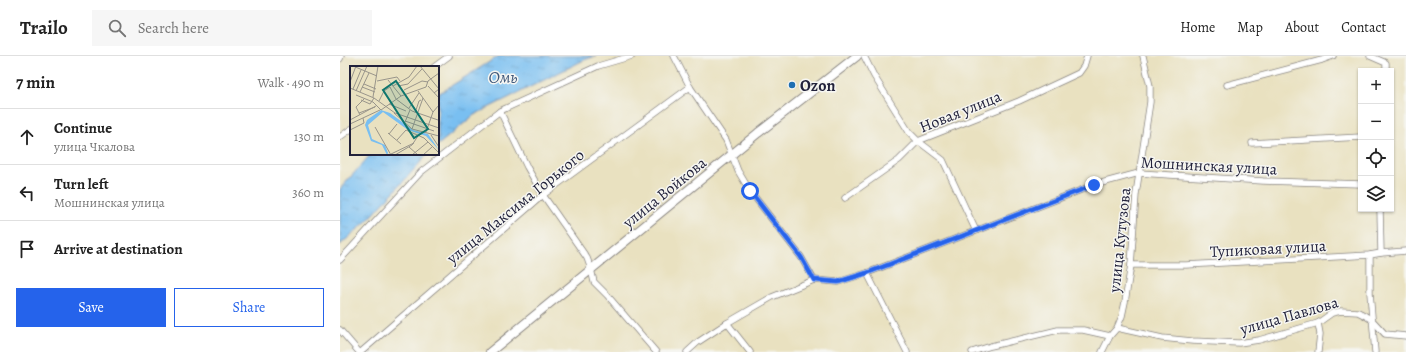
<!DOCTYPE html>
<html lang="en">
<head>
<meta charset="utf-8">
<style>
  :root { --surface:#fff; --page:#f6f6f6; --text:#222; --muted:#767676; --line:#e0e0e0; --accent:#2563eb }
  body { margin:0; font-family:Alegreya,serif; background:var(--page); color:var(--text) }
  .controls { position:absolute; right:12px; top:12px; display:grid; overflow:hidden; border-radius:0px; box-shadow:0 1px 3px #0004 }
  .controls button { width:36px; height:36px; display:grid; place-items:center; padding:0; border:0; border-bottom:1px solid var(--line); background:var(--surface); color:var(--text); font:20px sans-serif }
  .stop { position:absolute; width:12px; height:12px; margin:-9px; border:3px solid #2563eb; border-radius:50%; background:#fff }
  .stop.end { background:#2563eb; border-color:#fff; box-shadow:0 1px 4px #0008 }
  .list { margin:0; padding:0; list-style:none }
  h2 { display:flex; justify-content:space-between; align-items:center; height:52px; margin:0; padding:0 16px; font-size:17px }
  h2 small { font-size:13px; font-weight:400; color:var(--muted) }
  .list li { display:grid; grid-template-columns:26px 1fr auto; gap:12px; align-items:center; box-sizing:border-box; height:56px; padding:0 16px; border-top:1px solid var(--line) }
  .list b { display:block; font-size:15px; white-space:nowrap }
  .list p { margin:0; font-size:13px; white-space:nowrap; color:var(--muted) }
  .list em { font-size:13px; font-style:normal; color:var(--muted) }
  .actions { display:flex; gap:8px; padding:12px 16px }
  .actions a { flex:1; padding:9px 0; border:1px solid var(--accent); border-radius:0px; text-align:center; font-size:14px; color:var(--accent) }
  .actions .main { background:var(--accent); color:#fff }
  .icon { flex:none; width:22px; height:22px; fill:none; stroke:currentColor; stroke-width:2; stroke-linecap:round; stroke-linejoin:round }
  .map { position:relative; flex:none; width:1066px; height:296px; overflow:hidden }
  header { display:flex; align-items:center; gap:24px; box-sizing:border-box; height:56px; padding:0 20px; background:var(--surface); border-bottom:1px solid var(--line) }
  header strong { font-size:19px }
  nav { display:flex; gap:22px; margin-inline-start:auto; font-size:14px }
  .search { width:280px; height:36px; background:var(--page); display:flex; align-items:center; gap:10px; box-sizing:border-box; padding:0 14px; border-radius:0px; color:var(--muted); font-size:15px }
  main { display:flex }
  aside { flex:1; background:var(--surface) }
  .map>svg:first-child { display:block }
  .water { fill:url(#water-ripples); stroke:#4e7096 }
  .lines { fill:none; stroke-linecap:round; stroke-linejoin:round }
  .minor-casing { stroke:#86827e; stroke-width:7 }
  .secondary-casing { stroke:#86827e; stroke-width:10 }
  .minor { stroke:#fff; stroke-width:5.5 }
  .secondary { stroke:#fff; stroke-width:8 }
  .route { stroke:#2563eb; stroke-width:5 }
  .poi-dot { fill:#1f6fb2; stroke:#f6f6f2; stroke-width:1.5 }
  .labels { text-anchor:middle; stroke-width:3; stroke-linejoin:round; paint-order:stroke }
  .poi-label { font-size:16px; font-weight:bold; fill:#22223b; stroke:#f6f6f2; text-anchor:start }
  .street-label { font-size:16px; fill:#22223b; stroke:#f6f6f2 }
  .water-label { font-size:17px; font-style:italic; fill:#40597b; stroke:#f6f6f2 }
  .inset-road { fill:none; stroke:#99958b; stroke-width:1 }
  .view { fill:#0f766e; fill-opacity:0.15; stroke:#0f766e; stroke-width:2 }
  .inset-edge { fill:none; stroke:#22223b; stroke-width:2 }
</style>
</head>
<body>
<header>
<strong>Trailo</strong>
<div class="search"><svg class="icon" aria-label="search" viewBox="0 0 24 24"><circle cx="10" cy="10" r="6"/><path d="M15 15l6 6"/></svg>Search here</div>
<nav><a>Home</a><a>Map</a><a>About</a><a>Contact</a></nav>
</header>
<main>
<aside>
<h2>7 min<small>Walk · 490 m</small></h2>
<ul class="list">
<li><svg class="icon" aria-label="ahead" viewBox="0 0 24 24"><path d="M12 20V5M6 11l6-6 6 6"/></svg><div><b>Continue</b><p>улица Чкалова</p></div><em>130 m</em></li>
<li><svg class="icon" aria-label="left" viewBox="0 0 24 24"><path d="M17 20v-9H6M10 6l-5 5 5 5"/></svg><div><b>Turn left</b><p>Мошнинская улица</p></div><em>360 m</em></li>
<li><svg class="icon" aria-label="arrive" viewBox="0 0 24 24"><path d="M6 21V4h12l-3 4 3 4H6"/></svg><div><b>Arrive at destination</b></div></li>
</ul>
<div class="actions"><a class="main">Save</a><a>Share</a></div>
</aside>
<div class="map">
<svg width="1066" height="296" viewBox="0 0 1066 296">
  <defs>
    <pattern id="water-ripples" width="26" height="14" patternUnits="userSpaceOnUse"><rect width="26" height="14" fill="#79bff1"/><path d="M2 4q2-2 4 0t4 0M15 11q2-2 4 0t4 0" fill="none" stroke="#639bc4"/></pattern>
  </defs>
  <rect width="100%" height="100%" fill="#f6f6f2"/>
  <filter id="ink" filterUnits="userSpaceOnUse"><feTurbulence type="fractalNoise" baseFrequency=".025" numOctaves="2"/><feDisplacementMap in="SourceGraphic" scale="8" xChannelSelector="R" yChannelSelector="G"/><feConvolveMatrix kernelMatrix="1 2 1 2 8 2 1 2 1" color-interpolation-filters="sRGB"/></filter>
  <filter id="wash" filterUnits="userSpaceOnUse"><feTurbulence type="fractalNoise" baseFrequency=".012" numOctaves="4" result="noise"/><feDisplacementMap in="SourceGraphic" scale="16" xChannelSelector="R" yChannelSelector="G"/><feGaussianBlur stdDeviation="0.9" result="paint"/><feColorMatrix in="noise" values="0 0 0 0 0 0 0 0 0 0 0 0 0 0 0 0 0 1.4 0 .05"/><feComposite in="paint" operator="in"/></filter>
  <g filter="url(#wash)">
    <rect width="100%" height="100%" fill="#e9e1c0"/>
    <!-- water -->
    <g class="water">
      <path d="M159,0h97l-12,4 -110,55 -36,30v-51z"/>
      <path d="M31,98h57l-58,64 -30,27v-56z"/>
    </g>
  </g>
  <g filter="url(#ink)">
    <g class="lines">
      <!-- minor casing -->
      <g class="minor-casing">
        <g id="minor">
          <path d="M334,0l16,31 36,53 12,31 12,20 51,66 13,23"/>
          <path d="M524,0l10,20 35,56 9,9 25,19 33,71"/>
          <path d="M1030,0l16,7v8"/>
          <path d="M0,3l1,-3"/>
          <path d="M94,11l15,-11"/>
          <path d="M887,29l95,-25 11,-4"/>
          <path d="M160,55l27,56 16,28 44,63 4,11 3,13 13,13 49,57"/>
          <path d="M0,81l11,-8"/>
          <path d="M912,87l109,-6"/>
          <path d="M505,142l54,-38 19,-19 101,-40 60,-28 5,-7 3,-10"/>
          <path d="M1040,153l1,44"/>
          <path d="M1030,199v38l5,59"/>
          <path d="M0,204l81,-88 79,-61 98,-45 34,-10"/>
          <path d="M791,209h55l184,-10 11,-2 25,-2"/>
          <path d="M527,217l40,79"/>
          <path d="M387,267l23,29"/>
          <path d="M777,272l45,10 30,3 47,2 20,-3 59,-17 14,-10 9,-2 17,1 6,3 8,5 13,14 21,2"/>
          <path d="M0,274l19,22"/>
          <path d="M21,296l182,-157 147,-108"/>
          <path d="M347,296l11,-10 29,-19 45,-26 42,-17 24,2 29,-9 227,-88 45,-12 124,8 98,3"/>
          <path d="M632,296l19,-6 67,-16h25l27,6"/>
          <path d="M762,296l8,-16 7,-8 5,-12 3,-14 6,-37 5,-71 14,-92v-16l-7,-30"/>
          <path d="M978,296l2,-18 -2,-11"/>
        </g>
      </g>
      <!-- secondary casing -->
      <g class="secondary-casing">
        <path id="secondary" d="M150,296l268,-219 99,-77"/>
      </g>
      <!-- minor -->
      <use href="#minor" class="minor"/>
      <!-- secondary -->
      <use href="#secondary" class="secondary"/>
    </g>
  </g>
  <g class="lines" filter="url(#ink)">
    <!-- route -->
    <path class="route" d="M410,135l51,66 13,23 24,2 29,-9 227,-88"/>
  </g>
  <!-- markers -->
  <circle class="poi-dot" cx="452" cy="29" r="4"/>
  <g class="labels">
    <!-- poi labels -->
    <g class="poi-label">
      <text x="460" y="35">Ozon</text>
    </g>
    <!-- street labels -->
    <g class="street-label">
      <text transform="translate(620 55) rotate(-22)" y="6">Новая улица</text>
      <text transform="translate(869 109) rotate(3)" y="6">Мошнинская улица</text>
      <text transform="translate(324 136) rotate(-39)" y="6">улица Войкова</text>
      <text transform="translate(175 150) rotate(-39)" y="6">улица Максима Горького</text>
      <text transform="translate(779 184) rotate(-84)" y="6">улица Кутузова</text>
      <text transform="translate(928 192) rotate(-3)" y="6">Тупиковая улица</text>
      <text transform="translate(949 259) rotate(-16)" y="6">улица Павлова</text>
    </g>
    <!-- water labels -->
    <g class="water-label">
      <text x="163" y="27">Омь</text>
    </g>
  </g>
  <!-- overview -->
  <g transform="translate(10 10)">
    <rect width="89" height="89" fill="#e9e1c0"/>
    <path d="M31,44l9,3 23,17 15,4 11,16 -13,-14 -18,-6 -25,-18 -15,13 4,14 13,6 3,8 -1,2 -5,-10 -11,-4 -6,-16 2,-5z" fill="#79bff1"/>
    <path class="inset-road" d="M3,0l24,10M70,0l19,23 -5,4M38,14l13,16M27,15l20,-4 3,4M0,16l6,-16M14,18l12,5M43,20l16,-9 8,-11M48,20l10,-2 14,-15M78,20l11,12M12,21l13,5M40,21l6,12 16,12 26,9M0,22l24,10 21,15 44,15M3,23l8,-19M54,24l18,-9 6,1M6,25l11,-25M68,25l15,21M10,26l9,-19M6,29l17,7 8,8 20,-14 25,-9 2,-6 11,-8M23,31l5,-31M11,34l9,4 4,-6M29,35l5,-10 6,-4M39,38l17,7M59,42l10,-15M9,47l16,-6M44,47l18,16 27,7M65,47l4,-12 2,-1M10,49l-4,-8 8,-8M0,54l26,-14M55,55l29,10M55,56l5,-12M0,58l30,-14M25,61l16,28M62,63l11,-31M0,64l14,-7 -1,-5M76,66l7,-20 6,-7M38,67l13,11M39,68l8,-10M81,69l8,12M47,74l9,-10 18,8 15,15M59,81l9,8M41,88l23,-11M45,89l17,-10 6,-9M62,89l16,-13M73,89l9,-8"/>
    <path class="view" d="M46,15l32,48 -14,9 -31,-48z"/>
    <rect width="89" height="89" class="inset-edge"/>
  </g>
</svg>
<div class="controls">
<button>+</button>
<button>−</button>
<button><svg class="icon" aria-label="locate" viewBox="0 0 24 24"><circle cx="12" cy="12" r="6"/><path d="M12 2v4M12 18v4M2 12h4M18 12h4"/></svg></button>
<button><svg class="icon" aria-label="layers" viewBox="0 0 24 24"><path d="M12 4l9 5-9 5-9-5zM3 14l9 5 9-5"/></svg></button>
</div>
<div class="stop" style="left:410px;top:135px"></div>
<div class="stop end" style="left:754px;top:129px"></div>
</div>
</main>
</body>
</html>
